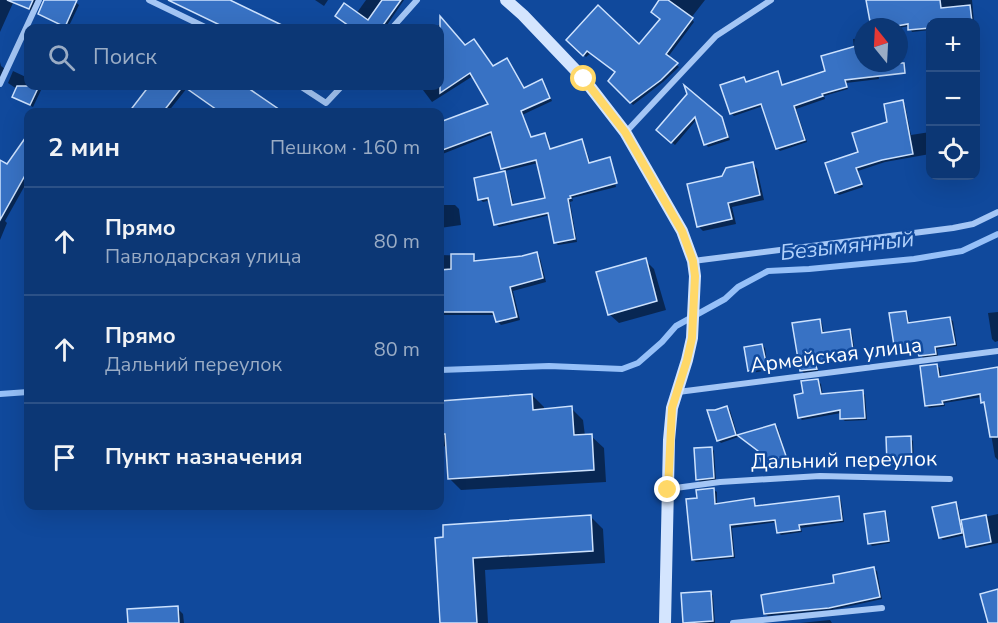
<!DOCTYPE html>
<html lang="ru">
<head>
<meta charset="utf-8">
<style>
  :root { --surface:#0c3775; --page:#153f7a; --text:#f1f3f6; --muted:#9aacc5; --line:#2c5187 }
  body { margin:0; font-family:"Nunito Sans",sans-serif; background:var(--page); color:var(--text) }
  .controls { position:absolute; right:18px; top:18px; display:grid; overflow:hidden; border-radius:12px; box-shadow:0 6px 24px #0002 }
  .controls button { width:54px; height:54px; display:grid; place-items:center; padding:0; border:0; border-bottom:2px solid var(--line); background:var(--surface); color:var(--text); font:30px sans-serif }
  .compass { position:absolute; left:854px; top:18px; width:54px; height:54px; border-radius:50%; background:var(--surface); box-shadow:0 6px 24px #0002; rotate:342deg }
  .stop { position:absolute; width:18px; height:18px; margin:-14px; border:4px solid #ffd868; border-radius:50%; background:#fff }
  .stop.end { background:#ffd868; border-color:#fff; box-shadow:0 2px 6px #0008 }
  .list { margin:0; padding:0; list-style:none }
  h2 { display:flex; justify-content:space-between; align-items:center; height:78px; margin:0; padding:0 24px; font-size:26px }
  h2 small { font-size:20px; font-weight:400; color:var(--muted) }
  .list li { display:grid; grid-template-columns:39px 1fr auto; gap:18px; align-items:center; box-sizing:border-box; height:108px; padding:0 24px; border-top:2px solid var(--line) }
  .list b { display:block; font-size:22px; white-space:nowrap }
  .list p { margin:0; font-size:20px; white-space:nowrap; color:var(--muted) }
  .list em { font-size:20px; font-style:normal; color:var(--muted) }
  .icon { flex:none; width:33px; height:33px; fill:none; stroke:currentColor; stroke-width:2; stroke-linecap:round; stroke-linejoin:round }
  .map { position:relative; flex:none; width:998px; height:623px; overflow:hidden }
  .search { position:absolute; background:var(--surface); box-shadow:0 6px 24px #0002; left:24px; top:24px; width:420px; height:66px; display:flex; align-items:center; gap:15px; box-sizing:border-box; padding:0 21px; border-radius:12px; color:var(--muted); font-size:22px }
  .panel { position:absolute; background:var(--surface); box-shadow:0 6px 24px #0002; left:24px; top:108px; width:420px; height:402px; border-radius:12px }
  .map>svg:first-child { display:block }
  .shadow { fill:#0007 }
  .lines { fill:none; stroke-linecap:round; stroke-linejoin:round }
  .stream { stroke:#96c0f8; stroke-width:6 }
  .building { fill:#3872c4; stroke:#cde2fe; stroke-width:1.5 }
  .street { stroke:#a4c6f5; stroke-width:6 }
  .secondary { stroke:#d4e5fe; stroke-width:12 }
  .route { stroke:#ffd868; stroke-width:8 }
  .labels { text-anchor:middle; stroke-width:5; stroke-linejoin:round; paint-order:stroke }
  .street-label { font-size:21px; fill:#fff; stroke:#10499c }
  .water-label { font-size:22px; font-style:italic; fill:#b1d1fb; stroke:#10499c }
</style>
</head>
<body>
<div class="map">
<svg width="998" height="623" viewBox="0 0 998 623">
  <rect width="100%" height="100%" fill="#10499c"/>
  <!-- shadow -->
  <g class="shadow">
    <path d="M0,0h37l-5,11 -19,-8 -13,29z"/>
    <path d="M46,0h27l6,5 -11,23 -25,-12z"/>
    <path d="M167,0h60l41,22 -2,6h-40z"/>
    <path d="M315,0h13l-4,6z"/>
    <path d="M366,0h38l-19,28h-39z"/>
    <path d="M661,0h44l-14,18 3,4 -26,35 11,10 -16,15 -30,23 -23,-24 6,-8 -25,-20 -5,4 -18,-17 71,6 22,-27z"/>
    <path d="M867,0h105l2,22h-44v8l-18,2 -3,-6 -10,2 -26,-1z"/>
    <path d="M443,22l22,25 29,21 16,-5 15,26 17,-8 2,3 8,17 -30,14 10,23 13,-3 3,3 3,12 30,-9 3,3 7,20 19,-5 1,1h-1l6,27 -44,11 1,3 -3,1 7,40 -19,3 -3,-3 -5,-27 -51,12 -3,-3 -5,-24 -8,2 -3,-3 24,-26 3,3 7,30 33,-7 -9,-36 -33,8 -3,-3 -9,-34 -53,21v-32l50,-19 -17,-28 -41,26 -12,-16h20v-58h-5z"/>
    <path d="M863,38v25h14l2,16 -33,4 2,6 -24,7 1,3 -29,10 11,33 -27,9 -3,-3 -14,-42 -29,10 -3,-3 13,-34 3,4 30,-10 7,13 43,-14 27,-24 -1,-9z"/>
    <path d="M0,62l1,4 4,3 -5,10z"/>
    <path d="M13,71l15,7v8h15l-10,21 -19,-10 3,-8 -9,-6z"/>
    <path d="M151,86h92l38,26h-60l-34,-24 -19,24h-35l-1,-1z"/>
    <path d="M689,94l35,28 6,18 -22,7 -2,-3 -9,-25 -22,26 -17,-15z"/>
    <path d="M903,102l2,3 6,30 19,-3v22l-45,8 -27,9 5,16 -24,8 -3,-3 24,-39 29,-30z"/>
    <path d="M22,145l6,4v31l-23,41 2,2 -7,17v-73l7,-1z"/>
    <path d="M752,164l5,5 7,31 -32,7 4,17 -33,7 -5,-5 25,-48z"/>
    <path d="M440,205h15l4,4 2,16 -21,3z"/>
    <path d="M440,250v5l33,1 4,6 59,-8 4,4 6,24 -33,9 7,29 -19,5 -4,-4 -2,-6h-53l1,24 -3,1z"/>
    <path d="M645,260l9,9 12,41 -47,13 -10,-9z"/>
    <path d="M906,312l2,3 2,9 40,-5 3,2 4,25 -20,3 1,7 -15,2 -4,-7 -19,3 -3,-3z"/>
    <path d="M998,312v29l-3,1 -3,-3 -4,-26z"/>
    <path d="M820,320l2,3 2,11 26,-4 2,3 4,26 -39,6 1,6 -14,2 -3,-3z"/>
    <path d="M762,345l3,3 3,22 -16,3 -2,-3z"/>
    <path d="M937,366l3,2 1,10 57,-9v91l-3,-3 -9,-52 -4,-8 -38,6 1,3 -16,2 -3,-3z"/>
    <path d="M818,381l3,3 2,12 39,-4 3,3 2,25 -22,1 -3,-2 -1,-6 -39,7 -3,-3 6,-22z"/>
    <path d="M532,395l12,12v3l27,-2 12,12 2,16h6l13,12 2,34 -145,8 -12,-12 -2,-32 -7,1v-44z"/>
    <path d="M727,408l3,2 8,27 -17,6 -3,-3 -2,-29z"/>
    <path d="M775,425l3,3 9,31 -21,7 -3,-3z"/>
    <path d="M910,438l3,3 1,24 -23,1 -3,-2z"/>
    <path d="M712,448l2,3 2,29 -16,2 -3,-3z"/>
    <path d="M714,490l3,2v13l36,-5 3,7 82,-10 3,3 3,22 -43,6 1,4 -21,3 -3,-3 -1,-10 -45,6 3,30 -39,4 -3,-2 5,-60z"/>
    <path d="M955,504l3,2 3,16 37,-8v29l-28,6 -3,-3 -2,-11 -22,5 -3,-3z"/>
    <path d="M884,512l3,3 3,28 -18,3 -3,-3z"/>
    <path d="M591,517l12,12 2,34 -120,7 3,53h-46l-5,-84z"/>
    <path d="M874,569l3,2 5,28 -50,11 -64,6 -3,-2z"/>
    <path d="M711,593l2,3 2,27h-30z"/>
    <path d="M177,608l6,6 1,9h-55z"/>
    <path d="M830,620l2,3h-32z"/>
  </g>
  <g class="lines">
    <!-- stream -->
    <g class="stream">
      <path d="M440,370l109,-4 73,3 16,-6 24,-21 14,-16 49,-27 13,-12 30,-16 41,-2 105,-10 48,-8 36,-17"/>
      <path d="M0,394l28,-2"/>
    </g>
  </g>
  <!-- building -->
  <g class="building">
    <path d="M7,0h26l-4,9z"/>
    <path d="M44,0h33l-12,27 -27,-13z"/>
    <path d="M168,0h62l58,28h-62z"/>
    <path d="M382,0h19l-20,28h-29l-17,-12 9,-13 24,17z"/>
    <path d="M659,0h9l25,18 -27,36 12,9 -17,17 -31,23 -22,-22 7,-9 -28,-21 -4,5 -17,-16 32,-35 41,39 21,-25 -9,-7z"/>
    <path d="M866,0h74l1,8 29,-3 2,17h-42v6l-22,2v-6l-17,3h-20z"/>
    <path d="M440,16l25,29 9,-6 19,27 14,-8 17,30 18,-9 8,19 -29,13 10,26 14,-4 5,16 32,-10 7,24 21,-6 7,26 -47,13 1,2 -3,1 7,40 -21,4 -6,-30 -54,12 -6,-27 -10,2 -4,-22 31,-7 7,34 33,-7 -9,-38 -35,9 -10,-37 -51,19v-29l48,-18 -18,-31 -30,20z"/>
    <path d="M863,44v19h41l1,10 -60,7 2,7 -25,7 1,2 -29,10 11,34 -29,9 -15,-45 -31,10 -10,-29 24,-8 2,5 32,-11 4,14 43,-14 -4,-15z"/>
    <path d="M684,85l38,32 6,20 -24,8 -9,-28 -24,26 -15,-13 31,-36z"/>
    <path d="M17,86h22l-9,19 -18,-8z"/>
    <path d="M149,86h96l38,26h-63l-37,-26 -20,26h-34z"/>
    <path d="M903,100l10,54 -31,6 -26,8 6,16 -27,9 -10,-30 33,-11 -6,-19 35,-11 -3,-18z"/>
    <path d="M28,134v36l-28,50v-60l7,4z"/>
    <path d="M753,162l7,33 -32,8 4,16 -35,8 -10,-43 35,-8 4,-8z"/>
    <path d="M537,252l6,26 -33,9 7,30 -21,5 -3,-10h-53v-42l11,-1v-15h23v7l48,-5z"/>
    <path d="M646,258l11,43 -49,14 -12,-43z"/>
    <path d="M906,311l2,12 42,-6 5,27 -20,3 1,7 -17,2 -3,-7 -21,3 -6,-39z"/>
    <path d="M820,319l2,14 28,-4 4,28 -39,6 2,6 -17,2 -8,-48z"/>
    <path d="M762,344l5,23 -19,4 -4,-24z"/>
    <path d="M937,364l2,13 59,-10v70h-8l-6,-35 -3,1 -1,-9 -38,7 1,3 -18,2 -5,-40z"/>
    <path d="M818,379l3,15 42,-4 2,28 -25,1v-9l-42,8 -4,-23 9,-2 -2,-12z"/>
    <path d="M532,394l1,16 39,-4 2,29 18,-1 2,36 -146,9 -3,-45h-5v-33z"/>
    <path d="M727,406l9,29 -19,6 -10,-31h8z"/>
    <path d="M775,424l11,32 -24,8 -4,-13 -21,-16z"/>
    <path d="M911,436l1,27 -25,1 -1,-27z"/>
    <path d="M712,447l2,31 -18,2 -2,-32z"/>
    <path d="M714,488l1,16 39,-6 1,8 84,-10 3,24 -43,5 1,5 -23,3 -2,-13 -45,5 3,31 -41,4 -6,-61 11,-1 -1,-8z"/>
    <path d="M956,502l6,31 -23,5 -7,-31z"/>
    <path d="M885,511l4,30 -21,3 -4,-30z"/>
    <path d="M591,515l2,36 -120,7 4,65h-37l-5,-85 8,-1v-12z"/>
    <path d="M986,515l5,27 -25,5 -5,-27z"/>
    <path d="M874,567l6,30 -51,11 -65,6 -3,-19 73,-12 -1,-8z"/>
    <path d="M998,589v34h-10l-8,-29z"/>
    <path d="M711,591l2,30 -30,2 -2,-30z"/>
    <path d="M178,606l1,17h-51l-1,-14z"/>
  </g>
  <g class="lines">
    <!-- street -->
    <g class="street">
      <path d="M149,0l58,28"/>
      <path d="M392,28l25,-28"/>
      <path d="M0,84l39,-84"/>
      <path d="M300,86l26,17 16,-17"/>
      <path d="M626,132l90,-96 55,-36"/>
      <path d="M693,261l260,-33 20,-4 25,-12"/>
      <path d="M678,392l320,-41"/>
      <path d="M668,489l52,-7 100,-6 130,3"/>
      <path d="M733,623l149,-15"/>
    </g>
    <!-- secondary -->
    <path class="secondary" d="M506,0l17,15 61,64 41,53 57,99 11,30 2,15 -3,62 -5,22 -15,48 -3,32 -4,183"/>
  </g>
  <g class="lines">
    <!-- route -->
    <path class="route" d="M584,79l41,53 57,99 11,30 2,15 -3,62 -5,22 -15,48 -4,82"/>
  </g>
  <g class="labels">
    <!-- street labels -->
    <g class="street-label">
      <text transform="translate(836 355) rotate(-7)" y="7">Армейская улица</text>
      <text transform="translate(844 460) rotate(-1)" y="7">Дальний переулок</text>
    </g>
    <!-- water labels -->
    <g class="water-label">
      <text transform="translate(847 245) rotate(-6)" y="8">Безымянный</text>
    </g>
  </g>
</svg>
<div class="controls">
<button>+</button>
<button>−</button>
<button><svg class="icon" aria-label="locate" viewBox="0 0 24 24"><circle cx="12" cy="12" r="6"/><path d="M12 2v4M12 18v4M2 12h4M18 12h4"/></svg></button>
</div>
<svg class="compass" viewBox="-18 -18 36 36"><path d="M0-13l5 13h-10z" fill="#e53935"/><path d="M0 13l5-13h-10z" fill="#9aacc5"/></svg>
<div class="stop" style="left:584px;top:79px"></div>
<div class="stop end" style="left:668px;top:490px"></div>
<div class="search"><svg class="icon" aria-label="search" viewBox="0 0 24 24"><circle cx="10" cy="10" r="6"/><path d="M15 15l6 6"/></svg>Поиск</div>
<section class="panel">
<h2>2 мин<small>Пешком · 160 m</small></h2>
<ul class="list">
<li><svg class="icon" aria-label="ahead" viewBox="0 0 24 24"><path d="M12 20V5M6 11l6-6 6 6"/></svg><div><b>Прямо</b><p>Павлодарская улица</p></div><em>80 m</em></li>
<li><svg class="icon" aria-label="ahead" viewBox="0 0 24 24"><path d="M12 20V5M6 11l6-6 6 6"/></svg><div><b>Прямо</b><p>Дальний переулок</p></div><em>80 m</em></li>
<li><svg class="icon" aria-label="arrive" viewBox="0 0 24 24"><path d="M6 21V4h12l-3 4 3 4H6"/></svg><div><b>Пункт назначения</b></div></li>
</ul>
</section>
</div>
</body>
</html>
